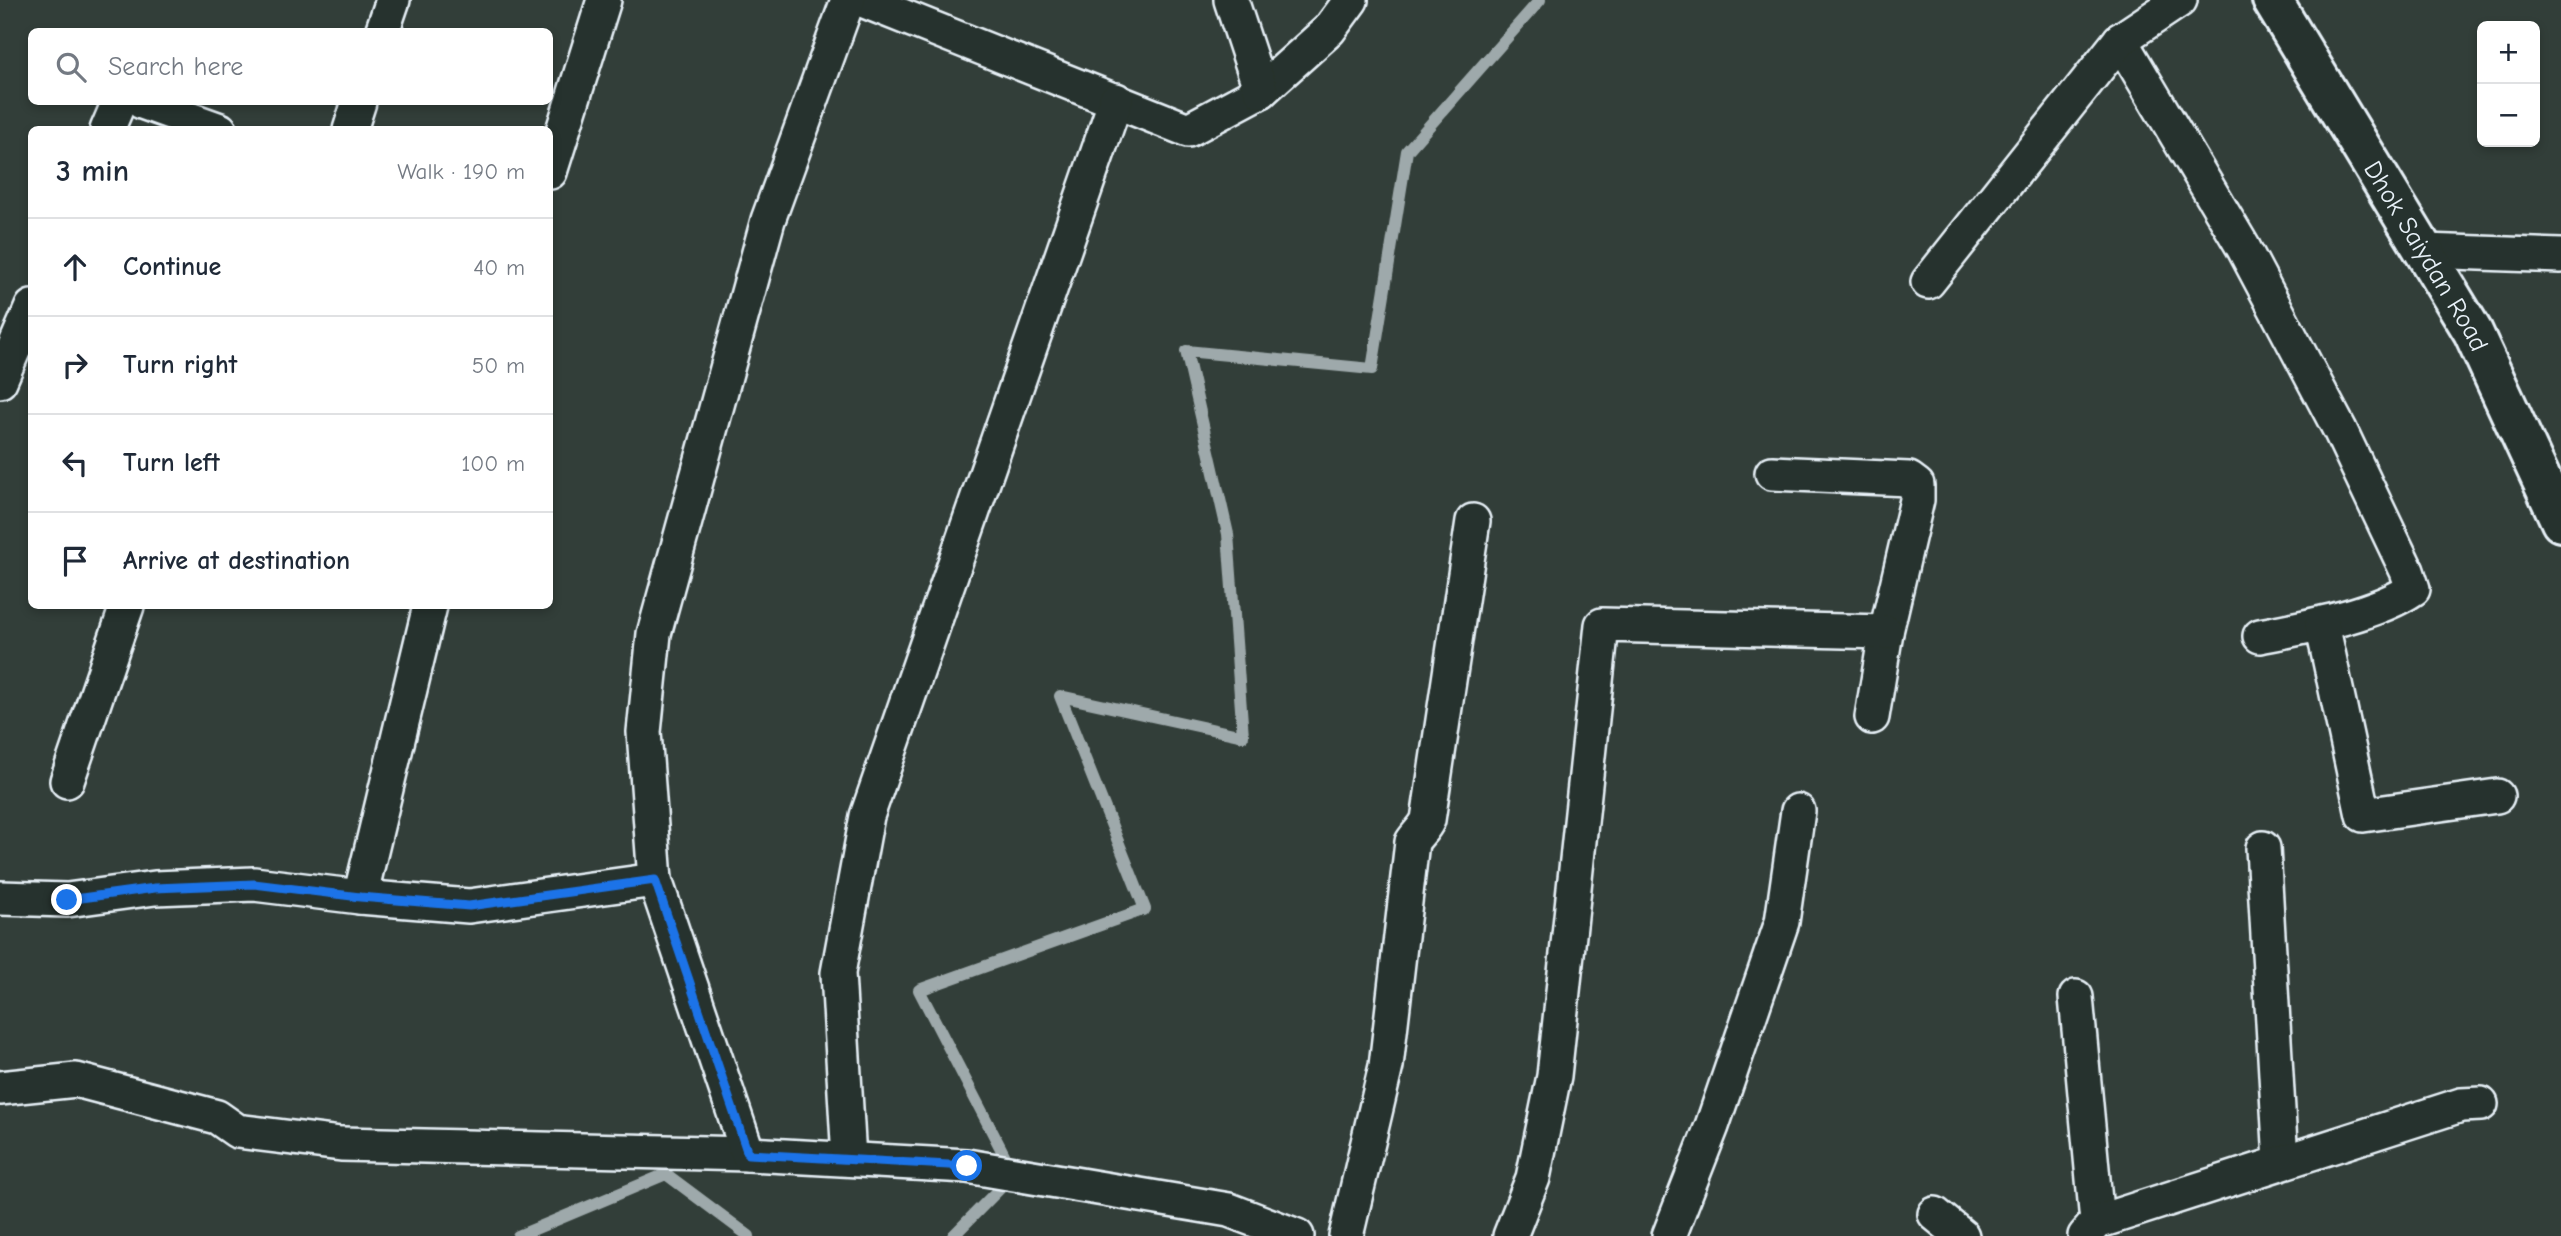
<!DOCTYPE html>
<html lang="en">
<head>
<meta charset="utf-8">
<style>
  :root { --surface:#fff; --page:#f2f2f3; --text:#1f2937; --muted:#747a83; --line:#e0e1e3 }
  body { margin:0; font-family:"Comic Neue",sans-serif; background:var(--page); color:var(--text) }
  .controls { position:absolute; right:21px; top:21px; display:grid; overflow:hidden; border-radius:10px; box-shadow:0 4px 10px #0003 }
  .controls button { width:63px; height:63px; display:grid; place-items:center; padding:0; border:0; border-bottom:2px solid var(--line); background:var(--surface); color:var(--text); font:35px sans-serif }
  .stop { position:absolute; width:21px; height:21px; margin:-16px; border:5px solid #1a73e8; border-radius:50%; background:#fff }
  .stop.end { background:#1a73e8; border-color:#fff; box-shadow:0 2px 7px #0008 }
  .list { margin:0; padding:0; list-style:none }
  h2 { display:flex; justify-content:space-between; align-items:center; height:91px; margin:0; padding:0 28px; font-size:30px }
  h2 small { font-size:23px; font-weight:400; color:var(--muted) }
  .list li { display:grid; grid-template-columns:46px 1fr auto; gap:21px; align-items:center; box-sizing:border-box; height:98px; padding:0 28px; border-top:2px solid var(--line) }
  .list b { display:block; font-size:26px; white-space:nowrap }
  .list em { font-size:23px; font-style:normal; color:var(--muted) }
  .icon { flex:none; width:38px; height:38px; fill:none; stroke:currentColor; stroke-width:2; stroke-linecap:round; stroke-linejoin:round }
  .map { position:relative; flex:none; width:2561px; height:1236px; overflow:hidden }
  .search { position:absolute; background:var(--surface); box-shadow:0 4px 10px #0003; left:28px; top:28px; width:525px; height:77px; display:flex; align-items:center; gap:18px; box-sizing:border-box; padding:0 24px; border-radius:10px; color:var(--muted); font-size:26px }
  .panel { position:absolute; background:var(--surface); box-shadow:0 4px 10px #0003; left:28px; top:126px; width:525px; height:483px; border-radius:10px }
  .map>svg:first-child { display:block }
  .lines { fill:none; stroke-linecap:round; stroke-linejoin:round }
  .stream { stroke:#9ea9ab; stroke-width:12 }
  .street-casing { stroke:#e8f1f8; stroke-width:38 }
  .secondary-casing { stroke:#e8f1f8; stroke-width:44 }
  .street { stroke:#26332d; stroke-width:33 }
  .secondary { stroke:#26332d; stroke-width:38 }
  .route { stroke:#1a73e8; stroke-width:9 }
  .labels { text-anchor:middle; stroke-width:6; stroke-linejoin:round; paint-order:stroke }
  .street-label { font-size:26px; fill:#e8f1f8; stroke:#26332d }
</style>
</head>
<body>
<div class="map">
<svg width="2561" height="1236" viewBox="0 0 2561 1236">
  <rect width="100%" height="100%" fill="#323e39"/>
  <filter id="ink" filterUnits="userSpaceOnUse"><feTurbulence type="fractalNoise" baseFrequency=".0143" numOctaves="2"/><feDisplacementMap in="SourceGraphic" scale="14" xChannelSelector="R" yChannelSelector="G"/><feConvolveMatrix kernelMatrix="1 2 1 2 8 2 1 2 1" color-interpolation-filters="sRGB"/></filter>
  <g filter="url(#ink)">
    <g class="lines">
      <!-- stream -->
      <g class="stream">
        <path d="M518,1236l148,-62 83,62"/>
        <path d="M953,1236l61,-62 -95,-184 226,-81 -85,-213 183,40 -15,-202 -42,-183 186,18 35,-218 133,-151"/>
      </g>
      <!-- street casing -->
      <g class="street-casing">
        <g id="street">
          <path d="M862,0l326,130 73,-39 68,-61 22,-30"/>
          <path d="M1231,0l30,91"/>
          <path d="M382,32l11,-32"/>
          <path d="M2120,40l123,207 97,183 67,141 6,18c-38,26 -107,38 -153,47"/>
          <path d="M142,102l78,28"/>
          <path d="M107,130l12,-28"/>
          <path d="M350,130l9,-28"/>
          <path d="M550,172l54,-172"/>
          <path d="M2424,251l137,5"/>
          <path d="M1928,282l192,-242 60,-40"/>
          <path d="M0,381l32,-74"/>
          <path d="M1772,473l137,6 8,6v15l-31,132 -14,85"/>
          <path d="M2322,624l41,191 134,-19"/>
          <path d="M67,781l60,-175"/>
          <path d="M2263,848l18,314"/>
          <path d="M360,897l70,-291"/>
          <path d="M0,898l67,2 88,-12 99,-4 106,13 109,9 186,-26"/>
          <path d="M2076,997l21,225"/>
          <path d="M0,1088l76,-8 141,37 20,14 104,13 407,10 219,12 262,44 68,26"/>
          <path d="M748,1154l-93,-274 -11,-148 10,-98 114,-414 80,-220"/>
          <path d="M849,1159l-11,-186 29,-157 249,-716"/>
          <path d="M1935,1214l27,22"/>
          <path d="M1346,1236l40,-170 26,-224c5,-8 12,-13 16,-22l45,-299"/>
          <path d="M1510,1236l23,-58 21,-102 48,-451 284,7"/>
          <path d="M1669,1236l43,-110 70,-204 16,-111"/>
          <path d="M2085,1236l12,-14 364,-117 20,-1"/>
        </g>
      </g>
      <!-- secondary casing -->
      <g class="secondary-casing">
        <g id="secondary">
          <path id="s1" d="M2272,0l201,332 88,190"/>
        </g>
      </g>
      <!-- street -->
      <use href="#street" class="street"/>
      <!-- secondary -->
      <use href="#secondary" class="secondary"/>
    </g>
  </g>
  <g class="lines" filter="url(#ink)">
    <!-- route -->
    <path class="route" d="M67,900l88,-12 99,-4 106,13 109,9 186,-26 93,274 219,12"/>
  </g>
  <g class="labels">
    <!-- street labels -->
    <g class="street-label">
      <text dy="9" stroke="none"><textPath href="#s1" startOffset="299">Dhok Saiydan Road</textPath></text>
    </g>
  </g>
</svg>
<div class="controls">
<button>+</button>
<button>−</button>
</div>
<div class="stop" style="left:967px;top:1166px"></div>
<div class="stop end" style="left:67px;top:900px"></div>
<div class="search"><svg class="icon" aria-label="search" viewBox="0 0 24 24"><circle cx="10" cy="10" r="6"/><path d="M15 15l6 6"/></svg>Search here</div>
<section class="panel">
<h2>3 min<small>Walk · 190 m</small></h2>
<ul class="list">
<li><svg class="icon" aria-label="ahead" viewBox="0 0 24 24"><path d="M12 20V5M6 11l6-6 6 6"/></svg><div><b>Continue</b></div><em>40 m</em></li>
<li><svg class="icon" aria-label="right" viewBox="0 0 24 24"><path d="M7 20v-9h11M14 6l5 5-5 5"/></svg><div><b>Turn right</b></div><em>50 m</em></li>
<li><svg class="icon" aria-label="left" viewBox="0 0 24 24"><path d="M17 20v-9H6M10 6l-5 5 5 5"/></svg><div><b>Turn left</b></div><em>100 m</em></li>
<li><svg class="icon" aria-label="arrive" viewBox="0 0 24 24"><path d="M6 21V4h12l-3 4 3 4H6"/></svg><div><b>Arrive at destination</b></div></li>
</ul>
</section>
</div>
</body>
</html>
